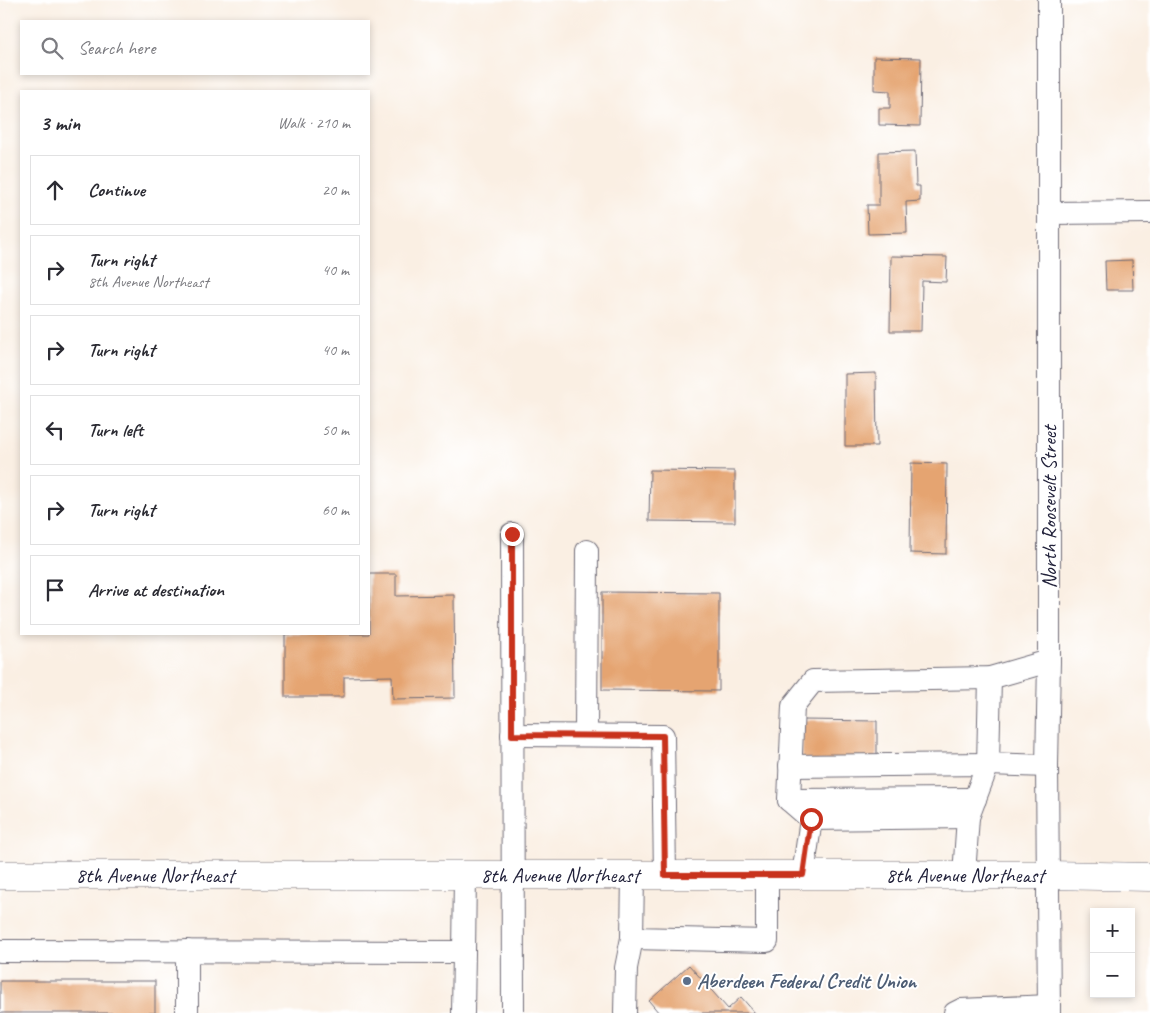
<!DOCTYPE html>
<html lang="en">
<head>
<meta charset="utf-8">
<style>
  :root { --surface:#fff; --page:#f7f7f7; --text:#2b2b33; --muted:#7c7c81; --line:#e1e1e2 }
  body { margin:0; font-family:Caveat,sans-serif; background:var(--page); color:var(--text) }
  .controls { position:absolute; right:15px; bottom:15px; display:grid; overflow:hidden; border-radius:0px; box-shadow:0 2px 8px #0003 }
  .controls button { width:45px; height:45px; display:grid; place-items:center; padding:0; border:0; border-bottom:1px solid var(--line); background:var(--surface); color:var(--text); font:25px sans-serif }
  .stop { position:absolute; width:15px; height:15px; margin:-11px; border:4px solid #c8321e; border-radius:50%; background:#fff }
  .stop.end { background:#c8321e; border-color:#fff; box-shadow:0 1px 5px #0008 }
  .list { margin:0; padding:0; list-style:none }
  h2 { display:flex; justify-content:space-between; align-items:center; height:65px; margin:0; padding:0 20px; font-size:21px }
  h2 small { font-size:16px; font-weight:400; color:var(--muted) }
  .list li { display:grid; grid-template-columns:32px 1fr auto; gap:15px; align-items:center; box-sizing:border-box; height:70px; margin:0 10px 10px; padding:0 10px; border:1px solid var(--line); border-radius:0px }
  .list b { display:block; font-size:19px; white-space:nowrap }
  .list p { margin:0; font-size:16px; white-space:nowrap; color:var(--muted) }
  .list em { font-size:16px; font-style:normal; color:var(--muted) }
  .icon { flex:none; width:28px; height:28px; fill:none; stroke:currentColor; stroke-width:2; stroke-linecap:round; stroke-linejoin:round }
  .map { position:relative; flex:none; width:1150px; height:1013px; overflow:hidden }
  .search { position:absolute; background:var(--surface); box-shadow:0 2px 8px #0003; left:20px; top:20px; width:350px; height:55px; display:flex; align-items:center; gap:12px; box-sizing:border-box; padding:0 18px; border-radius:0px; color:var(--muted); font-size:19px }
  .panel { position:absolute; background:var(--surface); box-shadow:0 2px 8px #0003; left:20px; top:90px; width:350px; height:545px; border-radius:0px }
  .map>svg:first-child { display:block }
  .building { fill:#e5a471 }
  .lines { fill:none; stroke-linecap:round; stroke-linejoin:round }
  .minor-casing { stroke:#6e6a76; stroke-width:24 }
  .major-casing { stroke:#6e6a76; stroke-width:29 }
  .minor { stroke:#fff; stroke-width:22 }
  .major { stroke:#fff; stroke-width:28 }
  .route { stroke:#c8321e; stroke-width:6 }
  .service-dot { fill:#5c6f8a; stroke:#fff; stroke-width:2 }
  .labels { text-anchor:middle; stroke-width:4; stroke-linejoin:round; paint-order:stroke }
  .street-label { font-size:21px; fill:#22223b; stroke:#fff }
  .service-label { font-size:21px; font-weight:bold; fill:#4e5e75; stroke:#fff; text-anchor:start }
</style>
</head>
<body>
<div class="map">
<svg width="1150" height="1013" viewBox="0 0 1150 1013">
  <rect width="100%" height="100%" fill="#fff"/>
  <filter id="ink" filterUnits="userSpaceOnUse"><feTurbulence type="fractalNoise" baseFrequency=".02" numOctaves="2"/><feDisplacementMap in="SourceGraphic" scale="10" xChannelSelector="R" yChannelSelector="G"/><feConvolveMatrix kernelMatrix="1 2 1 2 8 2 1 2 1" color-interpolation-filters="sRGB"/></filter>
  <filter id="wash" filterUnits="userSpaceOnUse"><feTurbulence type="fractalNoise" baseFrequency=".0096" numOctaves="4" result="noise"/><feDisplacementMap in="SourceGraphic" scale="20" xChannelSelector="R" yChannelSelector="G"/><feGaussianBlur stdDeviation="1.12" result="paint"/><feColorMatrix in="noise" values="0 0 0 0 0 0 0 0 0 0 0 0 0 0 0 0 0 1.4 0 .05"/><feComposite in="paint" operator="in"/></filter>
  <g filter="url(#wash)">
    <rect width="100%" height="100%" fill="#faefe3"/>
    <g id="blocks">
      <!-- building -->
      <g class="building">
        <path d="M874,57l47,1 -1,68 -41,-1v-17h11v-17l-16,-1z"/>
        <path d="M915,151l1,35h4v15l-14,1 1,31 -39,1 -1,-29h12v-53z"/>
        <path d="M891,256l56,1 -1,25 -24,-1 -1,50h-31z"/>
        <path d="M1132,260l1,30h-27l-1,-29z"/>
        <path d="M876,373l1,73h-32v-72z"/>
        <path d="M911,463l36,1 -1,90 -36,-1z"/>
        <path d="M650,470l85,1v51l-86,-1z"/>
        <path d="M369,574h27v22l58,-1 1,103 -62,1 -1,-23 -48,1v20h-59v-63h84z"/>
        <path d="M602,592l117,1v98l-117,-1z"/>
        <path d="M803,720l74,1v40h-75z"/>
        <path d="M689,965l39,44 13,-12 14,16h-96l-10,-12z"/>
        <rect x="0" y="981" width="155" height="32"/>
      </g>
    </g>
  </g>
  <g filter="url(#ink)">
    <use href="#blocks" fill-opacity="0" stroke="#6e6a76" stroke-width="1"/>
    <g class="lines">
      <!-- minor casing -->
      <g class="minor-casing">
        <g id="minor">
          <path d="M1049,0v661l-2,105 2,247"/>
          <path d="M1050,213l100,-1"/>
          <path d="M512,534l1,479"/>
          <path d="M990,678l-2,86 59,2"/>
          <path d="M512,735l151,1 2,139"/>
          <path d="M586,735l1,-184"/>
          <path d="M790,766l198,-2 -20,53 -4,58"/>
          <path d="M789,800l186,-1"/>
          <path d="M811,819l157,-2"/>
          <path d="M633,875l-1,63 135,3v-66"/>
          <path d="M803,875l8,-56 -22,-19 4,-94 20,-25 177,-3 59,-17"/>
          <path d="M0,951l464,1 -1,61"/>
          <path d="M187,951v62"/>
          <path d="M464,952l1,-77"/>
          <path d="M625,1013l1,-45 6,-30"/>
          <path d="M955,1013l6,-3 88,-4"/>
        </g>
      </g>
      <!-- major casing -->
      <g class="major-casing">
        <g id="major">
          <path id="s1" d="M0,875h1049l101,2"/>
        </g>
      </g>
      <!-- minor -->
      <use href="#minor" class="minor"/>
      <!-- major -->
      <use href="#major" class="major"/>
    </g>
  </g>
  <g class="lines" filter="url(#ink)">
    <!-- route -->
    <path class="route" d="M512,534v201l151,1 2,139h138l8,-56"/>
  </g>
  <!-- markers -->
  <circle class="service-dot" cx="687" cy="981" r="5"/>
  <g class="labels">
    <!-- street labels -->
    <g class="street-label">
      <text transform="translate(1049 507) rotate(-90)" y="7">North Roosevelt Street</text>
      <text dy="7" stroke="none"><textPath href="#s1" startOffset="155">8th Avenue Northeast</textPath></text>
      <text dy="7" stroke="none"><textPath href="#s1" startOffset="560">8th Avenue Northeast</textPath></text>
      <text dy="7" stroke="none"><textPath href="#s1" startOffset="965">8th Avenue Northeast</textPath></text>
    </g>
    <!-- service labels -->
    <g class="service-label">
      <text x="697" y="988">Aberdeen Federal Credit Union</text>
    </g>
  </g>
</svg>
<div class="controls">
<button>+</button>
<button>−</button>
</div>
<div class="stop" style="left:811px;top:819px"></div>
<div class="stop end" style="left:512px;top:534px"></div>
<div class="search"><svg class="icon" aria-label="search" viewBox="0 0 24 24"><circle cx="10" cy="10" r="6"/><path d="M15 15l6 6"/></svg>Search here</div>
<section class="panel">
<h2>3 min<small>Walk · 210 m</small></h2>
<ul class="list">
<li><svg class="icon" aria-label="ahead" viewBox="0 0 24 24"><path d="M12 20V5M6 11l6-6 6 6"/></svg><div><b>Continue</b></div><em>20 m</em></li>
<li><svg class="icon" aria-label="right" viewBox="0 0 24 24"><path d="M7 20v-9h11M14 6l5 5-5 5"/></svg><div><b>Turn right</b><p>8th Avenue Northeast</p></div><em>40 m</em></li>
<li><svg class="icon" aria-label="right" viewBox="0 0 24 24"><path d="M7 20v-9h11M14 6l5 5-5 5"/></svg><div><b>Turn right</b></div><em>40 m</em></li>
<li><svg class="icon" aria-label="left" viewBox="0 0 24 24"><path d="M17 20v-9H6M10 6l-5 5 5 5"/></svg><div><b>Turn left</b></div><em>50 m</em></li>
<li><svg class="icon" aria-label="right" viewBox="0 0 24 24"><path d="M7 20v-9h11M14 6l5 5-5 5"/></svg><div><b>Turn right</b></div><em>60 m</em></li>
<li><svg class="icon" aria-label="arrive" viewBox="0 0 24 24"><path d="M6 21V4h12l-3 4 3 4H6"/></svg><div><b>Arrive at destination</b></div></li>
</ul>
</section>
</div>
</body>
</html>
